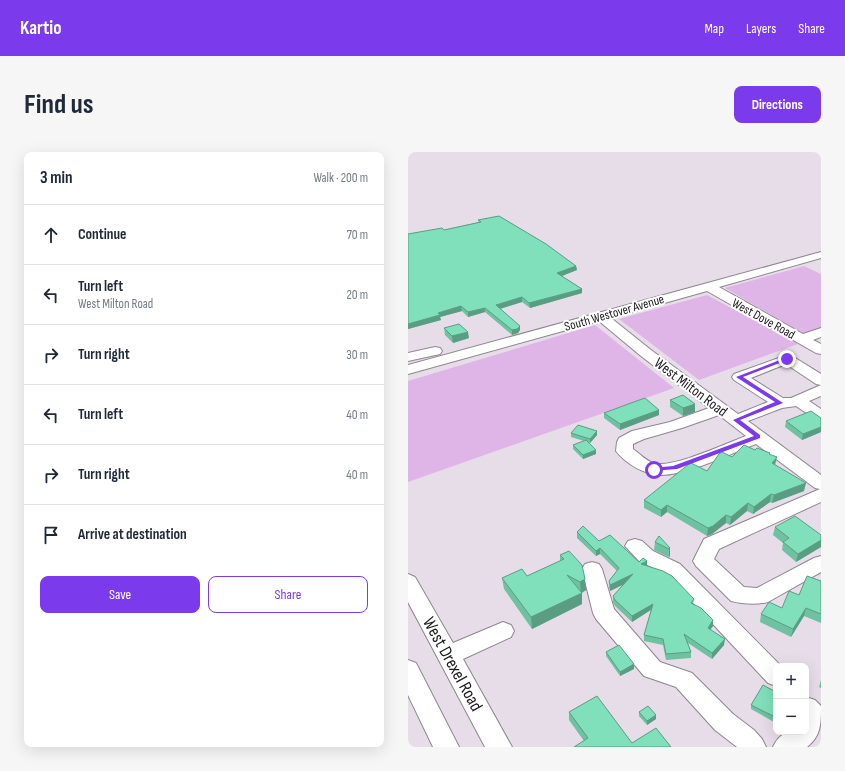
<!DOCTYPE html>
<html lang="en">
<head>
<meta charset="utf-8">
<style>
  :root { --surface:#fff; --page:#f6f6f7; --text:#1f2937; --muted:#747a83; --line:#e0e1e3; --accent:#7c3aed }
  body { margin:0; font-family:"Sofia Sans Condensed",sans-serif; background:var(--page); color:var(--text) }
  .controls { position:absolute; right:12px; bottom:12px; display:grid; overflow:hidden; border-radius:8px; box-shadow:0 4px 16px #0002 }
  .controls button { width:36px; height:36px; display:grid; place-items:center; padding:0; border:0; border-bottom:1px solid var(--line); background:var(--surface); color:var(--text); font:20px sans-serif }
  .stop { position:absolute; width:12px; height:12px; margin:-9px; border:3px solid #7c3aed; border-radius:50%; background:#fff }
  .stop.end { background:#7c3aed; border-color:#fff; box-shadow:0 1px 4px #0008 }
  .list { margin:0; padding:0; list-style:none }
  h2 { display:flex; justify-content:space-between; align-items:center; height:52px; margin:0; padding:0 16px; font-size:17px }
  h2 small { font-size:13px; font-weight:400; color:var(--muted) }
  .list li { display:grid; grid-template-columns:26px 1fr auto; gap:12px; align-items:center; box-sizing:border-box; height:60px; padding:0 16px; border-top:1px solid var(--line) }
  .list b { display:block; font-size:15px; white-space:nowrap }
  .list p { margin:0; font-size:13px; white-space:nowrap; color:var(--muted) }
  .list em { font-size:13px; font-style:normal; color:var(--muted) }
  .actions { display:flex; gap:8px; padding:12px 16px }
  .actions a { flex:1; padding:9px 0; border:1px solid var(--accent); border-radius:8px; text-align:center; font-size:14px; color:var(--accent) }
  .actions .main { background:var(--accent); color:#fff }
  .icon { flex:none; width:22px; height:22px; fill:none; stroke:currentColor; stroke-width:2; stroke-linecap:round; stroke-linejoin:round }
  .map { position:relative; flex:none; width:413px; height:595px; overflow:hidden; border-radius:8px }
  header { display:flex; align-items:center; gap:24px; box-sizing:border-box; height:56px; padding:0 20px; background:var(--accent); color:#fff }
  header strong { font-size:19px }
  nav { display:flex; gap:22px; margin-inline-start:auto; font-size:14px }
  .intro { display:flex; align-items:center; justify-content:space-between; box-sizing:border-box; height:96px; padding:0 24px }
  h1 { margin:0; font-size:28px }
  .button { padding:10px 18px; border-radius:8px; background:var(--accent); color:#fff; font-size:14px; font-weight:700 }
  main { display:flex; gap:24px; padding:0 24px }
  aside { flex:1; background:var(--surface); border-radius:8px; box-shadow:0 4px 16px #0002 }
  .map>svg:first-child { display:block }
  .green { fill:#dfb4e6 }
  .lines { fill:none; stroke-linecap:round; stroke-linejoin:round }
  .minor-casing { stroke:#8e8590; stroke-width:2 }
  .minor { fill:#fff; fill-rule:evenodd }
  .wall { fill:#6ec1a1 }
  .shaded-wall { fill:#5a9d83 }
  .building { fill:#80e0bb; stroke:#5a9d83 }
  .route { fill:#7c3aed }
  .labels { text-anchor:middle; stroke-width:4; stroke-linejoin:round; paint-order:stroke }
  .far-street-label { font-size:13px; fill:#1c181c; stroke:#fff }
  .street-label { font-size:15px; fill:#1c181c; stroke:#fff }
  .near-street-label { font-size:18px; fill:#1c181c; stroke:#fff }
</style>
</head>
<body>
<header>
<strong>Kartio</strong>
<nav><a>Map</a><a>Layers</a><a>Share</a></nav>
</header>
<div class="intro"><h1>Find us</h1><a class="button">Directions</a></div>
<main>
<aside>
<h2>3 min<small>Walk · 200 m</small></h2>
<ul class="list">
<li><svg class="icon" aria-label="ahead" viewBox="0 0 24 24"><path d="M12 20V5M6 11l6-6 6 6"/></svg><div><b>Continue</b></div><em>70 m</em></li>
<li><svg class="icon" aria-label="left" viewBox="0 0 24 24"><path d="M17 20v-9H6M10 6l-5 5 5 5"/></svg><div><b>Turn left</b><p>West Milton Road</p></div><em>20 m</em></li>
<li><svg class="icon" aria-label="right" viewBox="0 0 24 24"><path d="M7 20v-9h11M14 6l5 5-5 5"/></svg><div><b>Turn right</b></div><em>30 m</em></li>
<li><svg class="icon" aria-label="left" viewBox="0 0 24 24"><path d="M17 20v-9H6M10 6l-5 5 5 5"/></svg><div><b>Turn left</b></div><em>40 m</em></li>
<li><svg class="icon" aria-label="right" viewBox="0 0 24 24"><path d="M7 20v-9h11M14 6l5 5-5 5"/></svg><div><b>Turn right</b></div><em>40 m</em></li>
<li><svg class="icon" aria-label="arrive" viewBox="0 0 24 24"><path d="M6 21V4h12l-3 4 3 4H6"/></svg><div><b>Arrive at destination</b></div></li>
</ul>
<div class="actions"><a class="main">Save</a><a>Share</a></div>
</aside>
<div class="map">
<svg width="413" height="595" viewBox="0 0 413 595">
  <rect width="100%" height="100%" fill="#e7dde9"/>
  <!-- green -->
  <g class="green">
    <path d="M396,114l17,8v62l-9,3 -87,-51z"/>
    <path d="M299,143l91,49 -99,36 -80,-61z"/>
    <path d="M187,173l79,63 -266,94v-101z"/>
  </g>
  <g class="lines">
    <!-- minor casing -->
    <g class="minor-casing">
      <g id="minor">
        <path d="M413,100v6l-102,29 84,47 18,-6v9l-8,3 8,4v10l-5,-1 -109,-62 -96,27 40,32 87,64 30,-12 -34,-22 -2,-3 2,-3 53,-19 5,1 29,18v22l-12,5 12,8v12l-6,-2 -19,-13 -14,2 -34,13 73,54v27l-102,47 -5,10 30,28 13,1 57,-30 7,-2v16l-53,30c-12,3 -25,2 -37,-1l-35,-35 -3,-5 11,-22 116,-50 -5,-1 -59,-44c-27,10 -66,30 -94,31 -17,0 -36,-11 -46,-24l1,-9 2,-4 13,-7 38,-9 39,-14 -68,-52 -42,-35 -191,53v-9zM378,212l30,20 5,1 -30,13h-8l-32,-20zM311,263l27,21c-19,7 -74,33 -92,27 -8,-2 -14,-9 -21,-14v-5l11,-5 38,-11z"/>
        <path d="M27,195l5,1 2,3 -2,3 -32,7v-8z"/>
        <path d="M227,387l7,2 11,10 27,13 101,102h-5v20l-8,-3 -102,-109 -27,-13 -14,-15 3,-5z"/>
        <path d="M184,410l7,2 3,5 12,40 46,53 32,11 41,41 21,16 8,9 4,8h-29l-22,-17 -39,-43 -32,-11 -48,-57 -3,-6 -11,-44 3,-5z"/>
        <path d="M0,422l7,3 38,66 50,-21 8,3 3,6 -3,6 -48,22 49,88h-27l-77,-145z"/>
        <path d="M0,508l8,3 43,84h-26l-25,-52z"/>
        <path d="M398,545l9,3 6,6c0,18 0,30 -14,41h-34c8,-17 17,-15 33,-15z"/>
      </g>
    </g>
    <!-- minor -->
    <use href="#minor" class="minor"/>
  </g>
  <!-- wall -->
  <g class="wall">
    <path d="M70,68l98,46 1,4 -16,6 21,13v4l-52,15 -8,-6 -22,7 20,21 -2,3 -6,2 -27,-23 -17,5 -6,-6 -22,6 1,3 -33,9 36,-99 35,-8z"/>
    <path d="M36,176l25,10 -16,5 -8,-8z"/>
    <path d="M262,248l25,12 -12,4 -13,-9z"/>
    <path d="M251,258v5l-39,15 -16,-12v-5z"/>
    <path d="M413,266v14l-19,8 -17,-13 1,-6z"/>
    <path d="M189,279v4l-7,8 -2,-1 8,12 -13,5 -10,-10v-4l11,-4 -13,-4v-4z"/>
    <path d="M347,298l15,3v2l5,10 29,26 -32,12 -2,-1 -17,12 -6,-3 -17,14 -4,-2 -14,11 -5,2 -40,-24 -6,5 -17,-9v-8l63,-29 25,-14z"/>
    <path d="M367,375l46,8v12l-25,15 -14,-12 1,-7 -10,-8z"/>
    <path d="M169,380l22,9 40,21 8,-1v5l47,33 -1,5 20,22 -3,4 14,15 -12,14 -24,-16 3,9v6l-25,2 -3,-15 -19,-4v-6l7,-25 -19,12 -17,-16 -2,-4v-6l11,-12 -14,7 -1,-4v-6l8,-10 -17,-17 -4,2 -19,-18z"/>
    <path d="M247,390l15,6v8l-1,1 -15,-7z"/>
    <path d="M161,399l17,39 -4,3v11l-50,25 -28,-40 -2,-11 25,-2 33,-15v-6z"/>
    <path d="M413,429v42l-17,-7 -13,21 -31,-15 1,-8 21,-6z"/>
    <path d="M198,500l28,12v5l-14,7 -14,-20z"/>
    <path d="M413,528v8l-2,-1z"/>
    <path d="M368,540v27l-2,3 -23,-13v-4z"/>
    <path d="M161,560l63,31 -48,-2 -15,-21z"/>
    <path d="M231,560l17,3v4l-9,6 -8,-9z"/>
  </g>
  <!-- shaded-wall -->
  <g class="shaded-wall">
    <path d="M168,114l1,4 -20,8v-5z"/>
    <path d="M174,137v4l-52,15 -1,-5z"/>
    <path d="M114,145v5l-26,8v-5z"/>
    <path d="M53,154l1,5 -22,6 1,3 -33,9v-5l30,-11z"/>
    <path d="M77,156v4l-17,5v-5z"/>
    <path d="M112,174v4l-2,3 -6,2v-5z"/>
    <path d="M60,180l1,6 -16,5 -1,-7z"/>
    <path d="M287,252v8l-12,4v-8z"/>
    <path d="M251,258v5l-39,15v-6z"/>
    <path d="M413,275v5l-19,8 1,-6z"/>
    <path d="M189,279v4l-7,8v-4z"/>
    <path d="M188,298v4l-13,5v-4z"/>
    <path d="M369,305l-2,8 -5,5 2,-7z"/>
    <path d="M398,331l-2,8 -32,12 2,-8z"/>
    <path d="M363,342l-1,8 -17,12 1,-7z"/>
    <path d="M340,351l-1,8 -17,14 1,-8z"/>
    <path d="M259,353v7l-6,5v-7z"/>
    <path d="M318,363v8l-14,11 -5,2 1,-8z"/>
    <path d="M413,388v7l-25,15 2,-8z"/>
    <path d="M192,396v6l-4,2v-5z"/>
    <path d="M262,396v8l-1,1v-8z"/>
    <path d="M239,409v6l-6,-3z"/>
    <path d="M225,422v6l-23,11v-6z"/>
    <path d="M177,427l1,11 -5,3 -1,-11z"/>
    <path d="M174,441v11l-50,25 -1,-12z"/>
    <path d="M245,452l-1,5 -20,13v-6z"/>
    <path d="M398,456l-2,8 -13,21 2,-8z"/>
    <path d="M305,468v6l-6,8 1,-6z"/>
    <path d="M317,487l-1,6 -12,14v-6z"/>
    <path d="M226,512v5l-14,7v-4z"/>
    <path d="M248,563v4l-9,6v-4z"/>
  </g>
  <!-- building -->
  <g class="building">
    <path d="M91,64l47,28 30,22 -19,7 25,16 -53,14 -7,-6 -26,8 24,21 -3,3 -5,1 -27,-22 -17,4 -7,-6 -23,7 2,2 -32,9v-90l34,-6 2,2 37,-8 -3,-2z"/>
    <path d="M51,172l9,8 -16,4 -8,-8z"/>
    <path d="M275,243l12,9 -12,4 -13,-8z"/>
    <path d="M237,246l14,12 -39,14 -16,-11 27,-10z"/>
    <path d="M403,259l10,7v9l-18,7 -17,-13z"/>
    <path d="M170,273l19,6 -7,8 -19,-6z"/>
    <path d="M178,288l10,10 -13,5 -10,-10z"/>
    <path d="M336,293l11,5 2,-2 13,5 -1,1 8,3 -5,6 34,20 -32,12 -3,-1 -17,13 -6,-4 -17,14 -5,-2 -13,11 -5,2 -41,-23 -6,5 -17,-10 45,-36 2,-1 16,8 12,-17 3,-2 10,5z"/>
    <path d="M387,364l26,19v5l-23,14 -15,-12 6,-4 -14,-11z"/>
    <path d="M175,374l16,15 11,-6 29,27 4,-4 4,3 -6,3 22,7 9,5 22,23 -3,4 10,5 12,12 -5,8 17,11 -13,14 -28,-19 7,18 -25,2 -3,-15 -19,-4 9,-31 -21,12 -17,-16 -2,-4 20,-22 -23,11 -1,-4 10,-13 -19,-20 -4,3 -19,-19z"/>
    <path d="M251,384l11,12 -1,1 -14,-7z"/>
    <path d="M161,399l13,14 3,14 -5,3 -13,-7 15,18 -51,24 -29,-39 20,-9 5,7 37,-17 -4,-4z"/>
    <path d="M399,424l14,5v33l-15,-6 -13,21 -32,-15 8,-12 13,6 7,-17 10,4z"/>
    <path d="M211,493l15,19 -14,8 -14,-20z"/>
    <path d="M355,533l13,7v24l-1,1 -24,-12z"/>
    <path d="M189,544l35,47 24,-15 15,19h-97l14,-9 -19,-26z"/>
    <path d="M240,554l8,9 -9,6 -8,-9z"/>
  </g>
  <!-- route -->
  <path class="route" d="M377,206l5,1 -47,18 40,26 -43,17 20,15v3l-83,31 -25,2v-3l21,-2 81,-30 -21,-16 42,-18 -39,-25z"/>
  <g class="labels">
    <!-- far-street labels -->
    <g class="far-street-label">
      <text transform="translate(206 160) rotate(-16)" y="5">South Westover Avenue</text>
      <text transform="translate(356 166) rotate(29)" y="5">West Dove Road</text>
    </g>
    <!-- street labels -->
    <g class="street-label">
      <text transform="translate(283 235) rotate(37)" y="5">West Milton Road</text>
    </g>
    <!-- near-street labels -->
    <g class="near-street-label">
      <text transform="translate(45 512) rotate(61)" y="6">West Drexel Road</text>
    </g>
  </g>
</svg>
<div class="controls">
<button>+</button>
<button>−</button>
</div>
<div class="stop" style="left:246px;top:318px"></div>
<div class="stop end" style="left:379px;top:207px"></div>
</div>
</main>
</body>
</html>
